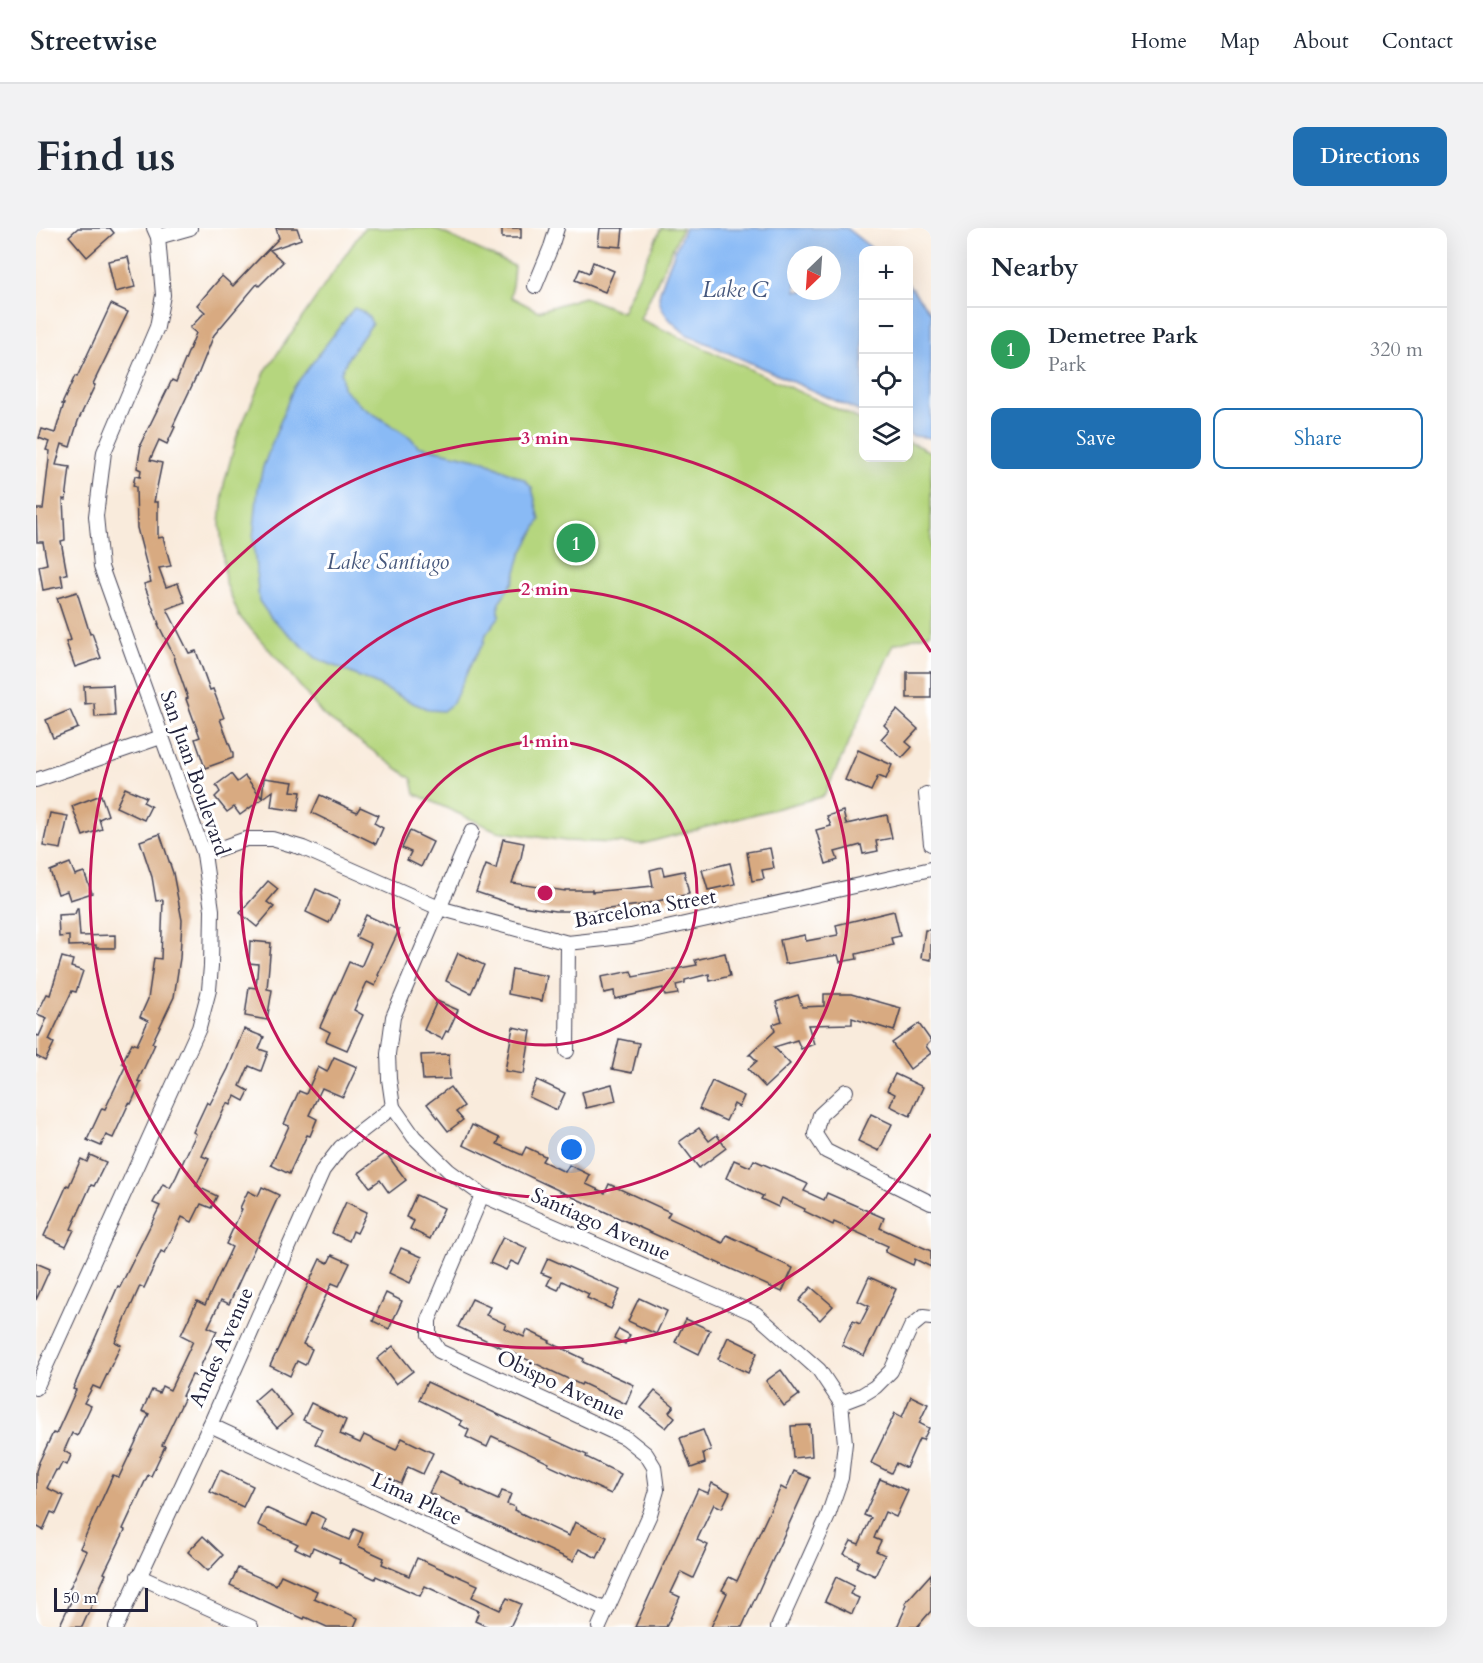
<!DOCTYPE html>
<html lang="en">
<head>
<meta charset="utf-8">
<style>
  :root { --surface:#fff; --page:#f2f2f3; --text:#1f2937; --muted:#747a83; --line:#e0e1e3; --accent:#1f6fb2 }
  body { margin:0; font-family:Cardo,serif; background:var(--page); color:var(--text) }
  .controls { position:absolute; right:18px; top:18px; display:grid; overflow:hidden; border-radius:12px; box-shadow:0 6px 24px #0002 }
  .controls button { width:54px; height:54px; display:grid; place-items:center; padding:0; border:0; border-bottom:2px solid var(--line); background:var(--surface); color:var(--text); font:30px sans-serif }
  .compass { position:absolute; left:751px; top:18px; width:54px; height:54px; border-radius:50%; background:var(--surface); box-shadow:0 6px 24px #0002; rotate:205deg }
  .scale { position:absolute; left:18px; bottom:15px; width:94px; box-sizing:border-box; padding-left:6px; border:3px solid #22223b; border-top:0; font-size:16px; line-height:21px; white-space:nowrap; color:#22223b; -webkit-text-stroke:4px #fff; paint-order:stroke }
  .you { position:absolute; left:536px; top:922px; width:21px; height:21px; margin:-15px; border:4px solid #fff; border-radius:50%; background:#1a73e8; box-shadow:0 0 0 9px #1a73e833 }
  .badge { display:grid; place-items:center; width:39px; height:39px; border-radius:50%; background:var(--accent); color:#fff; font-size:20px; font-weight:700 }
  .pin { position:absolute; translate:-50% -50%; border:3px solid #fff; box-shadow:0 2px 6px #0006 }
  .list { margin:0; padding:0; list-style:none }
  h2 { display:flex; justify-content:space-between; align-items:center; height:78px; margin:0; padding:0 24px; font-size:26px }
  h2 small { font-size:20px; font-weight:400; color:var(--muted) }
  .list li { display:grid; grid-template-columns:39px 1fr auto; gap:18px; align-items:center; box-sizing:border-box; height:84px; padding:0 24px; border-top:2px solid var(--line) }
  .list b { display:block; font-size:22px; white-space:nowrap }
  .list p { margin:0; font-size:20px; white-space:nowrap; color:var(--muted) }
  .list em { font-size:20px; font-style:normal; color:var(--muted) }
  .actions { display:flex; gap:12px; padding:18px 24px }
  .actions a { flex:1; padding:14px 0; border:2px solid var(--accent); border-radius:12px; text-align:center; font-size:21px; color:var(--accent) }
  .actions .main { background:var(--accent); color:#fff }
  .icon { flex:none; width:33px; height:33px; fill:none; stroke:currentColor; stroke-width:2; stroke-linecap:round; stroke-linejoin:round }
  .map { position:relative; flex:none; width:895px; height:1399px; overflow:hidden; border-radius:12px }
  header { display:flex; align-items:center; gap:36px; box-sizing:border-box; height:84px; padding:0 30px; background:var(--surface); border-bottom:2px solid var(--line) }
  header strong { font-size:28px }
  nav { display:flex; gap:33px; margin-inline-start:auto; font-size:21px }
  .intro { display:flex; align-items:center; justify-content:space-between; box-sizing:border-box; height:144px; padding:0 36px }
  h1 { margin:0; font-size:42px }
  .button { padding:15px 27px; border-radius:12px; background:var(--accent); color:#fff; font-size:21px; font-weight:700 }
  main { display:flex; gap:36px; padding:0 36px }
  aside { flex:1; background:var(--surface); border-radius:12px; box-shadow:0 6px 24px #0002 }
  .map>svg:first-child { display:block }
  .green { fill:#b5d67e; stroke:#6c7c5c; stroke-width:1.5 }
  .water { fill:#89baf5; stroke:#566e98; stroke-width:1.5; fill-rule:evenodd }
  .building { fill:#d8aa81 }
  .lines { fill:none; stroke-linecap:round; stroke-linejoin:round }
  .street-casing { stroke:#424053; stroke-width:16 }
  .street { stroke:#fff; stroke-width:14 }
  .ring { fill:none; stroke:#c2185b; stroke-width:3 }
  .labels { text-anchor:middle; stroke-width:6; stroke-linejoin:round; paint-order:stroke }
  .street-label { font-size:21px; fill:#22223b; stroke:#fff }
  .water-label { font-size:22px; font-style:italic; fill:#46577c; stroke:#fff }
  .centre { fill:#c2185b; stroke:#fff; stroke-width:3 }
  .ring-label { font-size:18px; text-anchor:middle; font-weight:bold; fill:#c2185b; stroke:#fff; stroke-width:6; stroke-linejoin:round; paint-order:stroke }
</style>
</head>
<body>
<header>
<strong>Streetwise</strong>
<nav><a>Home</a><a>Map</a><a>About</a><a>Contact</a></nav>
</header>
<div class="intro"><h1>Find us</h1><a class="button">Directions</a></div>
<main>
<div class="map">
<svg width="895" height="1399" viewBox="0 0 895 1399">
  <rect width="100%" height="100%" fill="#fff"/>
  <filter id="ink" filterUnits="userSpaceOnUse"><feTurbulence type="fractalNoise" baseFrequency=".0167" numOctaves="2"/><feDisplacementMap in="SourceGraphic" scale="12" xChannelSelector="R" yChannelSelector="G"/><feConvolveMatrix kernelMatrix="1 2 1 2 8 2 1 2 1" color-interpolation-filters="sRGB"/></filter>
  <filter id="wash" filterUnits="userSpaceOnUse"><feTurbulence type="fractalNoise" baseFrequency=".008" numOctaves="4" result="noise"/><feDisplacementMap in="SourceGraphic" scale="24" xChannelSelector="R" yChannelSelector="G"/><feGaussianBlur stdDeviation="1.35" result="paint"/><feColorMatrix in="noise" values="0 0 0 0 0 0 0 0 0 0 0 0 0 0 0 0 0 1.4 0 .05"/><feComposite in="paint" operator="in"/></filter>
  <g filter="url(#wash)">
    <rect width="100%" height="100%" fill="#f9ebdc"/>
    <!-- green -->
    <path class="green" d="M328,0h69l81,38 -3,31 27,14 46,-14 38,15 39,-84h21l-42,91 223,102 1,37h44l1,-16 22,10v181l-37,11 -70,152 -182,48 -76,-3 -69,-10 -82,-37 -3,-15 -89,-64 -40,-50 -44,-49 -14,-35 -5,-58 4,-39 13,-48 29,-66z"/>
    <!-- water -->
    <g class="water">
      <path d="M649,0h161l28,22h-10l-1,163 -177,-79c-12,-10 -25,-20 -27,-36 -1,-8 21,-59 26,-70zM760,27h36v36h-36z"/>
      <path d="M872,56l23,29v125l-17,-2 -5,-2z"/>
      <path d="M318,80c8,2 16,8 18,16l-23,32 -8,16 2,16 18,18 49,31 8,9 67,15 40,19 7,8 8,32 -19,35 -8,27 -14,20v15l-13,17 -2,9 -12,19 -19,41 -10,8 -13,-1 -17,-7 -37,-19 -60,-26 -45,-40 -12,-17 -6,-63 5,-50 5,-21 30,-79z"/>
    </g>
    <g id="blocks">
      <!-- building -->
      <g class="building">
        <path d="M42,0h32l4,5 -27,24 -18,-21z"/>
        <path d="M240,0h21l4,11 -31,11 13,12 -24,24 -2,-2 -43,51 -17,42h-1l-23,49 2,1 -8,17 -8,-4 -9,20 12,3 -8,39h4v36l5,-1 8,29 -12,2 7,19 12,-4 7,19 -18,7 22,44 7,-2 14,39 3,-1 11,29 -4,1 13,35v4l-28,10 -10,-29 5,-2 -14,-38 2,-1 -14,-40h1l-17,-34h1l-15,-40 7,-2 -14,-54 -1,-41 -3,-1 2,-10 5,1 1,-7 -4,-2 4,-23h-1l32,-65 4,2 20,-49 -6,-5 15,-16 -8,-7 25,-29 11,10 46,-48z"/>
        <rect x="466" y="0" width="19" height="10"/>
        <path d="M564,0h23l-2,19 -23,-2z"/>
        <path d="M92,29l7,30 -20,5 -7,-31z"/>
        <path d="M557,34l21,9 -9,21 -30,-12 5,-11 9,4z"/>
        <path d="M75,76l17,8 -35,72 2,1 -17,36 -8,26 -8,-3 -6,21 14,2 -4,33 -3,-1 2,41 -4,1 6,33 -6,1 2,11 -20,4 -4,-24 8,-2 -4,-22h-6l-1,-33h7l7,-58 -4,-1 3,-8 -10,-4 3,-9 13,4 9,-29h-2l13,-28 2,1z"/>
        <path d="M41,364l13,42 2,-1 9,25 -26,9 -9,-25 5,-2 -14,-42z"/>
        <rect x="871" y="444" width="24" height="26"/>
        <path d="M77,457l2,31 -20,1 -1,-14 -9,1 -1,-18z"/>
        <path d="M34,482l8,18 -25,10 -7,-18z"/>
        <path d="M861,482l21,19 -12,13 6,5 -10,11 -21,-19 8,-9 -5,-5z"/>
        <path d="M822,522l34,15 -6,14 -8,-3 -7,15 -26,-11z"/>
        <path d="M195,546l6,8 8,-6 17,22 2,-20 29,4 -2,9 10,1 -3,19 -27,-4 2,-16 -33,24 -6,-8 -7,5 -12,-15 5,-5 -4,-7z"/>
        <path d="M89,560l21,9 -3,5 8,4 -7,14 -28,-13z"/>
        <path d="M65,567l7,20 -9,4 3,10 -19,7 -11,-30z"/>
        <path d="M284,567l37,17 3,-5 18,8 -4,8 9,5 -7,16 -64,-31z"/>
        <path d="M807,583l3,13 41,-9 5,23 -16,3 2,10 -15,3 -2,-9 -26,7 3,8 -12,4 -10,-34 15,-4 -4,-10z"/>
        <path d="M14,585l18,3 -7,33 -18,-3z"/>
        <path d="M374,603l23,11 -12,25 -14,-7 4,-8 -9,-4z"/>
        <path d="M124,606l13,39 9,47 -2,38 -6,39 -22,46 3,1 -17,37 3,1 -10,22 -2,-1 -16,35 -7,-3 -5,11 -14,-6 15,-32 3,1 21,-44 -4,-2 10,-20 5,2 11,-24 -8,-4 8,-18 6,-41 7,1 2,-59 -7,1 -4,-24 -12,-36z"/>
        <path d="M467,611l21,4 -3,15 -9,25 53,8v-1h27v2l61,-6 -3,-16 12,-3 2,8 20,-4 5,23 -49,11 -48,6h-37l-40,-6 -39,-13 10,-27 10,4z"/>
        <path d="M734,620l4,20 -12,2 2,9 -12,2 -5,-29z"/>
        <path d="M34,635l5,12 9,-3 8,21 -22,7 -3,-9 -9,3 -8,-23z"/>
        <path d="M694,635l5,21 -27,6 -6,-20z"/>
        <path d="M232,653l10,8 -11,13 7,5 -17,20 -17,-14z"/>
        <path d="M280,661l24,11 -11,23 -23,-11z"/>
        <path d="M41,680h1l2,28 35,-1v13h-19v-3l-27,1v-10l-10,1 -1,-22 17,-1z"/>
        <path d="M858,683l6,25 -9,2 2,7 -37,9 1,5 -17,3 -2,-7 -53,9 -5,-24 25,-5 1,6 32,-6 -2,-10z"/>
        <path d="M330,687l33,15 -21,45 1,1 -4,10 -8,-4 -13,28 9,5 -16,35 -21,-9 4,-9 -10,-5 29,-65 12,5 10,-23 -15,-7z"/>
        <path d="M889,702h6v30l-10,-2z"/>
        <path d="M214,713l21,2 -4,46 5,1 -5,30 -22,-4 4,-29 7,1 2,-24 -9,-1z"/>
        <path d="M422,725l26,12 -13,28 -25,-12z"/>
        <path d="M689,725l5,23 -20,5 -1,-7 -24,6v3l-9,2 2,9 -13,2 -2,-8 -48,11 -1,-8 -10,2 -3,-16 30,-6 2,6 64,-12 -2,-5z"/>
        <path d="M26,729l11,3 -2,7 12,4 -7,21 -4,-1 -23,49 5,3 -9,18 -9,-5v-21l3,1 8,-18 -10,-4 10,-20 3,1z"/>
        <path d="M476,741l35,7 -5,25 -34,-7z"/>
        <path d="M788,766h27l50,14 -7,23 -42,-13v6l-44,1 6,19 -13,5 -4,-9 -23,7 16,17 -25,23 -17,-18 9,-8 -6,-6h-2l26,-24 -2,-7 9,-3 -6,-19 22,-7 4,12 22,-1z"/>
        <path d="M401,773l21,9 -10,22 -2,-1 -4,8 -18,-9z"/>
        <path d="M883,796l12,17 -5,5 5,7 -21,16 -18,-26z"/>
        <path d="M477,799l18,4 -7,43 -19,-3z"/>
        <path d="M208,801l20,8 -5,12 9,3 -7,19 -12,-5 -9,20 9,5 -5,10 -9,-5 -4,9 -4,-2 -25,53 7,3 -13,27 21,10 -6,12 -10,-4 -9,18 -10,-5 -17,36 -4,-2 -17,37 -4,-2 -25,56 6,3 -21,44 -7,-3 -9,17 7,3 -14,30 -5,-3 -8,18 7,4 -4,10 -5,-2 -4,8 -2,-1 -9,18 17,8 -8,18 -5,-2 -8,18 -7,-4v-55l3,-9 14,-29 3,1 20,-44 -3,-1 45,-103 2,1 40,-81 -7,-3 10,-19 7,4 6,-11 20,-43 -3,-2 14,-30 3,2 18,-35z"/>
        <path d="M583,811l20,4 -7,30 -20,-4z"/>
        <path d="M413,826l1,25 -27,1 -2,-25z"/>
        <path d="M298,829l23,10 -14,30 -21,-9 -13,27 8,4 -7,17 -3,-1 -18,39 -18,-9 18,-39 -5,-2 15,-33 7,3 12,-27 9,5z"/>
        <path d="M859,846l28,13 -13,29 -20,-10 5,-12 -8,-4z"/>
        <path d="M501,852l28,13 -8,17 -28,-13z"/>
        <path d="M676,853l32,15 -5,11 -5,-3 -8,17 -27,-12z"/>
        <path d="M576,856l4,17 -30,7 -4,-16z"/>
        <path d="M414,859l14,19 -8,6 7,8 -15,11 -21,-27z"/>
        <path d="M835,886l21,10 -13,27 -21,-10z"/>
        <path d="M436,897l28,13 -3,6 25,11 4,-8 19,9 -3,5 23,11 4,-7 21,10 -4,9 19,9 4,-9 61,28 -3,5 56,26 4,-8 30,14 -1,2 37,17 -11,24 -203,-92 -116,-55z"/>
        <path d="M663,900l10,13 8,-6 9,13 -27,20 -20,-26z"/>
        <path d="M350,925l20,27 -17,13 -9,-13 -10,7 -11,-14z"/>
        <path d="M54,927l16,7 -12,24 -3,-1 -20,44 3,1 -8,16 -22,-10 23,-51 2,1 12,-27 6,3z"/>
        <path d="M698,932l16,7 4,-7 54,24 -4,7 20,9 3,-7 57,25 -4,10 51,23v16l-16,-8 -2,6 -28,-13 3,-6 -54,-24 -1,3 -29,-14 1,-2 -23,-11 -4,9 -17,-8 2,-3 -37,-18z"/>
        <path d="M226,959l17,8 -50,109 -8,-4 -13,27 9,4 -21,45 -4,-1 -10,21 3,1 -23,48 3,1 -14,30 -3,-1 -25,54 2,1 -21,43 2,1 -24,53h-23l15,-32 -6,-3 19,-41 -7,-3 33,-73 6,2 30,-63 -7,-3 10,-21 7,3 3,-7 8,4 23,-49 -12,-6 16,-34 8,4 27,-58 -6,-3 16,-35 -2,-1 8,-17 10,5z"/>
        <path d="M380,967l28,13 -14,31 -20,-10 4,-8 -8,-4z"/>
        <path d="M310,974l21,10 -10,21 -4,-2 -4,10 -17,-8z"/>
        <path d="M467,1009l24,11 -8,17 -8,-4 -5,9 -16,-7z"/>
        <path d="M365,1020l21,9 -12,26 -21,-10z"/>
        <path d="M296,1027l18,8 -11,23 -7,-3 -29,61 9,5 -7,16 -8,-4 -7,15 -20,-10 50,-107 8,4z"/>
        <path d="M512,1030l72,32 -9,19 -24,-11 2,-4 -27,-13 -4,9 -11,-5 4,-8 -10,-4z"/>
        <path d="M0,1035l14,6 -14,31z"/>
        <path d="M833,1049l27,12 -32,67 -22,-11 11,-24 7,3 9,-18 -11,-5z"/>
        <path d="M775,1059l22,19 -13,14 -21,-19z"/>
        <path d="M350,1065l16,8 -13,28 -16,-8z"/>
        <path d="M603,1070l28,13 -11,23 -28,-13z"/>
        <path d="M436,1071l18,8 -4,8 20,9 -2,4 20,9 3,-7 23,11 -1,1 35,17 -1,3 51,23 -8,19 -44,-21 -1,2 -123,-58z"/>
        <path d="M650,1091l24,11 -11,24 -24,-12z"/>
        <path d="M583,1101l11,6 -5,9 -11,-6z"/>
        <path d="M692,1109l27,13 -1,1 3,2 -9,20 -30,-14z"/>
        <path d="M357,1118l20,25 -17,13 -19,-25z"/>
        <path d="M745,1142l18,25 -15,11 -18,-25z"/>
        <path d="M391,1154l160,73 -1,2 35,17 -10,20 -63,-29 1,-2 -57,-27 -5,11 -21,-10 3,-7 -9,-5 2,-4 -43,-21z"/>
        <path d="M233,1160l23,27 -15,13 -23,-27z"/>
        <path d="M619,1163l19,15 -5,6 6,5 -9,11 -25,-20z"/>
        <path d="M875,1168l17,8 -9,19 10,5 -6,12 -4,-1 -13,29 -10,-5 -5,10 -20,-10 24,-50 7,4z"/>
        <path d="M275,1175l35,17 -6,14 20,9 4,-8 32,15 6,-12 31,15 -10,21 -15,-7 -7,17 -86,-40 7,-15 -19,-9z"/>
        <path d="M774,1197l2,31 -19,2 -2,-32z"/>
        <path d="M667,1202l8,20 -8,3 2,10 -14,5 -11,-30z"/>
        <path d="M184,1242l33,16 -10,21 -33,-15z"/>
        <path d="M404,1243l22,11 -1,1 37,17 4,-9 9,3 -4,10 8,3 -1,3 55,26 6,-14 32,15 -10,21 -18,-9 -6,12 -104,-48 1,-1 -41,-19z"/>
        <path d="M758,1243l16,7 -68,149h-31l16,-34 -5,-3 7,-13 8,4 44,-94 5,3z"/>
        <path d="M844,1251l28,12 -12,26 -11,-5 -11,26 7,3 -5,10 9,4 -10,21 -19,-9 3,-6 -15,-7 7,-13 8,3 12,-26 -7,-3z"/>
        <path d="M676,1255l18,9 -8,16 -8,-4 -17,36 11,5 -15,33 -12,-6 -10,21 9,4 -14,30h-31l63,-138 10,4z"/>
        <path d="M230,1280l40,18 6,-14 14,7 -4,9 27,12 5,-11 9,4 -5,13 26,12 -2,6 27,12 8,-18 61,27 -6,12 28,13 7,-12 14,6 -11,23h-22l-13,-6 4,-10 -54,-25 -5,10 -44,-20 -1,3 -36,-17 1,-3 -27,-12 -3,8 -15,-7 3,-4 -40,-19z"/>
        <path d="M167,1308l20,19 -15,16 -20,-19z"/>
        <path d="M202,1340l38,17 5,-10 36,16 -3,7 44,20 -4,9h-27l-22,-10 -1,2 -74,-34z"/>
        <path d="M895,1346v37l-14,16h-20l10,-22 -2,-2z"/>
        <path d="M800,1349l18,9 -4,8 9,4 -7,16 -27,-13z"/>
      </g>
    </g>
  </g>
  <g filter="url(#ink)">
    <use href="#blocks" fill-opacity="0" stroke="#424053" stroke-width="1.5"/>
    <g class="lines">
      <!-- street casing -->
      <g class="street-casing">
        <g id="street">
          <path d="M122,9l32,-9"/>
          <path d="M499,58l16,-39 6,-19"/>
          <path d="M0,552l125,-43"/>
          <path d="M890,566l5,50"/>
          <path d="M436,603l-79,186 -5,37 1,25 4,28 21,30 35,34 33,24 274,119 63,56 22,33 4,40 -4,35 -13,38 -50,111"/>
          <path d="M168,626l42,-15h26l31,9 136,60 129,35 63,-7 300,-67"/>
          <path d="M531,823l1,-108"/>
          <path d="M810,863l-26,24 -5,19 11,17 105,52"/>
          <path d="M446,967l-53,125v15l10,16 187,87 20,16 8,13 3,23 -7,24 -51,113"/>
          <path d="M0,1160l163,-360 10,-38 2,-24 1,-56 -8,-56 -103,-287 -5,-51 8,-64 53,-125 6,-32 -5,-58 -4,-9"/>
          <path d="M805,1175l21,-8 13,-8 16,-16 20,-44 12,-10 8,1"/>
          <path d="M174,1197l396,185"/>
          <path d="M102,1348l113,51"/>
          <path d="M80,1399l94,-202 113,-255 18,-23 52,-40"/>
        </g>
      </g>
      <!-- street -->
      <use href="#street" class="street"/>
    </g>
  </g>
  <!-- distance rings -->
  <g class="ring">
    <circle cx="509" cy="665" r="152"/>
    <circle cx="509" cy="665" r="304"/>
    <path d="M895 906A455 455 0 1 1 895 424"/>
  </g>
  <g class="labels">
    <!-- street labels -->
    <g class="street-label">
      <text transform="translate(159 545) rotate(71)" y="7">San Juan Boulevard</text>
      <text transform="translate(609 680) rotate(-10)" y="7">Barcelona Street</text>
      <text transform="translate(565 996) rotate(24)" y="7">Santiago Avenue</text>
      <text transform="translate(185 1119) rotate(-66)" y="7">Andes Avenue</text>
      <text transform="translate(525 1157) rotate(25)" y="7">Obispo Avenue</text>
      <text transform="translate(381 1271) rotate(25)" y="7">Lima Place</text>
    </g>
    <!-- water labels -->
    <g class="water-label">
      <text x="699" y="69">Lake C</text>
      <text x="352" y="341">Lake Santiago</text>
    </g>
  </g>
  <circle cx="509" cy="665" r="9" class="centre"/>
  <g class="ring-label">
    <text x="509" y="216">3 min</text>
    <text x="509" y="367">2 min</text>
    <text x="509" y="519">1 min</text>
  </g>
</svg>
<div class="controls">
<button>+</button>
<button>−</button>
<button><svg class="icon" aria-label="locate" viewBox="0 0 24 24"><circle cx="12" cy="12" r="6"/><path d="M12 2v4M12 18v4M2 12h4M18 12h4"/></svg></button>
<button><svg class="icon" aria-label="layers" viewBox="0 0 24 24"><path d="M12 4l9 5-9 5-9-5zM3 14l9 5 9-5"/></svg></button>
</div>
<svg class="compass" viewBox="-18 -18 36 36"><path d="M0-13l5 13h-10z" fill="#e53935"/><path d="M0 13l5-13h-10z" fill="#747a83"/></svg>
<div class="scale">50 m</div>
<div class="you"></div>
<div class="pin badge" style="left:540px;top:315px;background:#2e9e5b">1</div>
</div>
<aside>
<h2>Nearby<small></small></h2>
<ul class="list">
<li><span class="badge" style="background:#2e9e5b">1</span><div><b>Demetree Park</b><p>Park</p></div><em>320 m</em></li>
</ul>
<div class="actions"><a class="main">Save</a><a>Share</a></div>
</aside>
</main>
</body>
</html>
